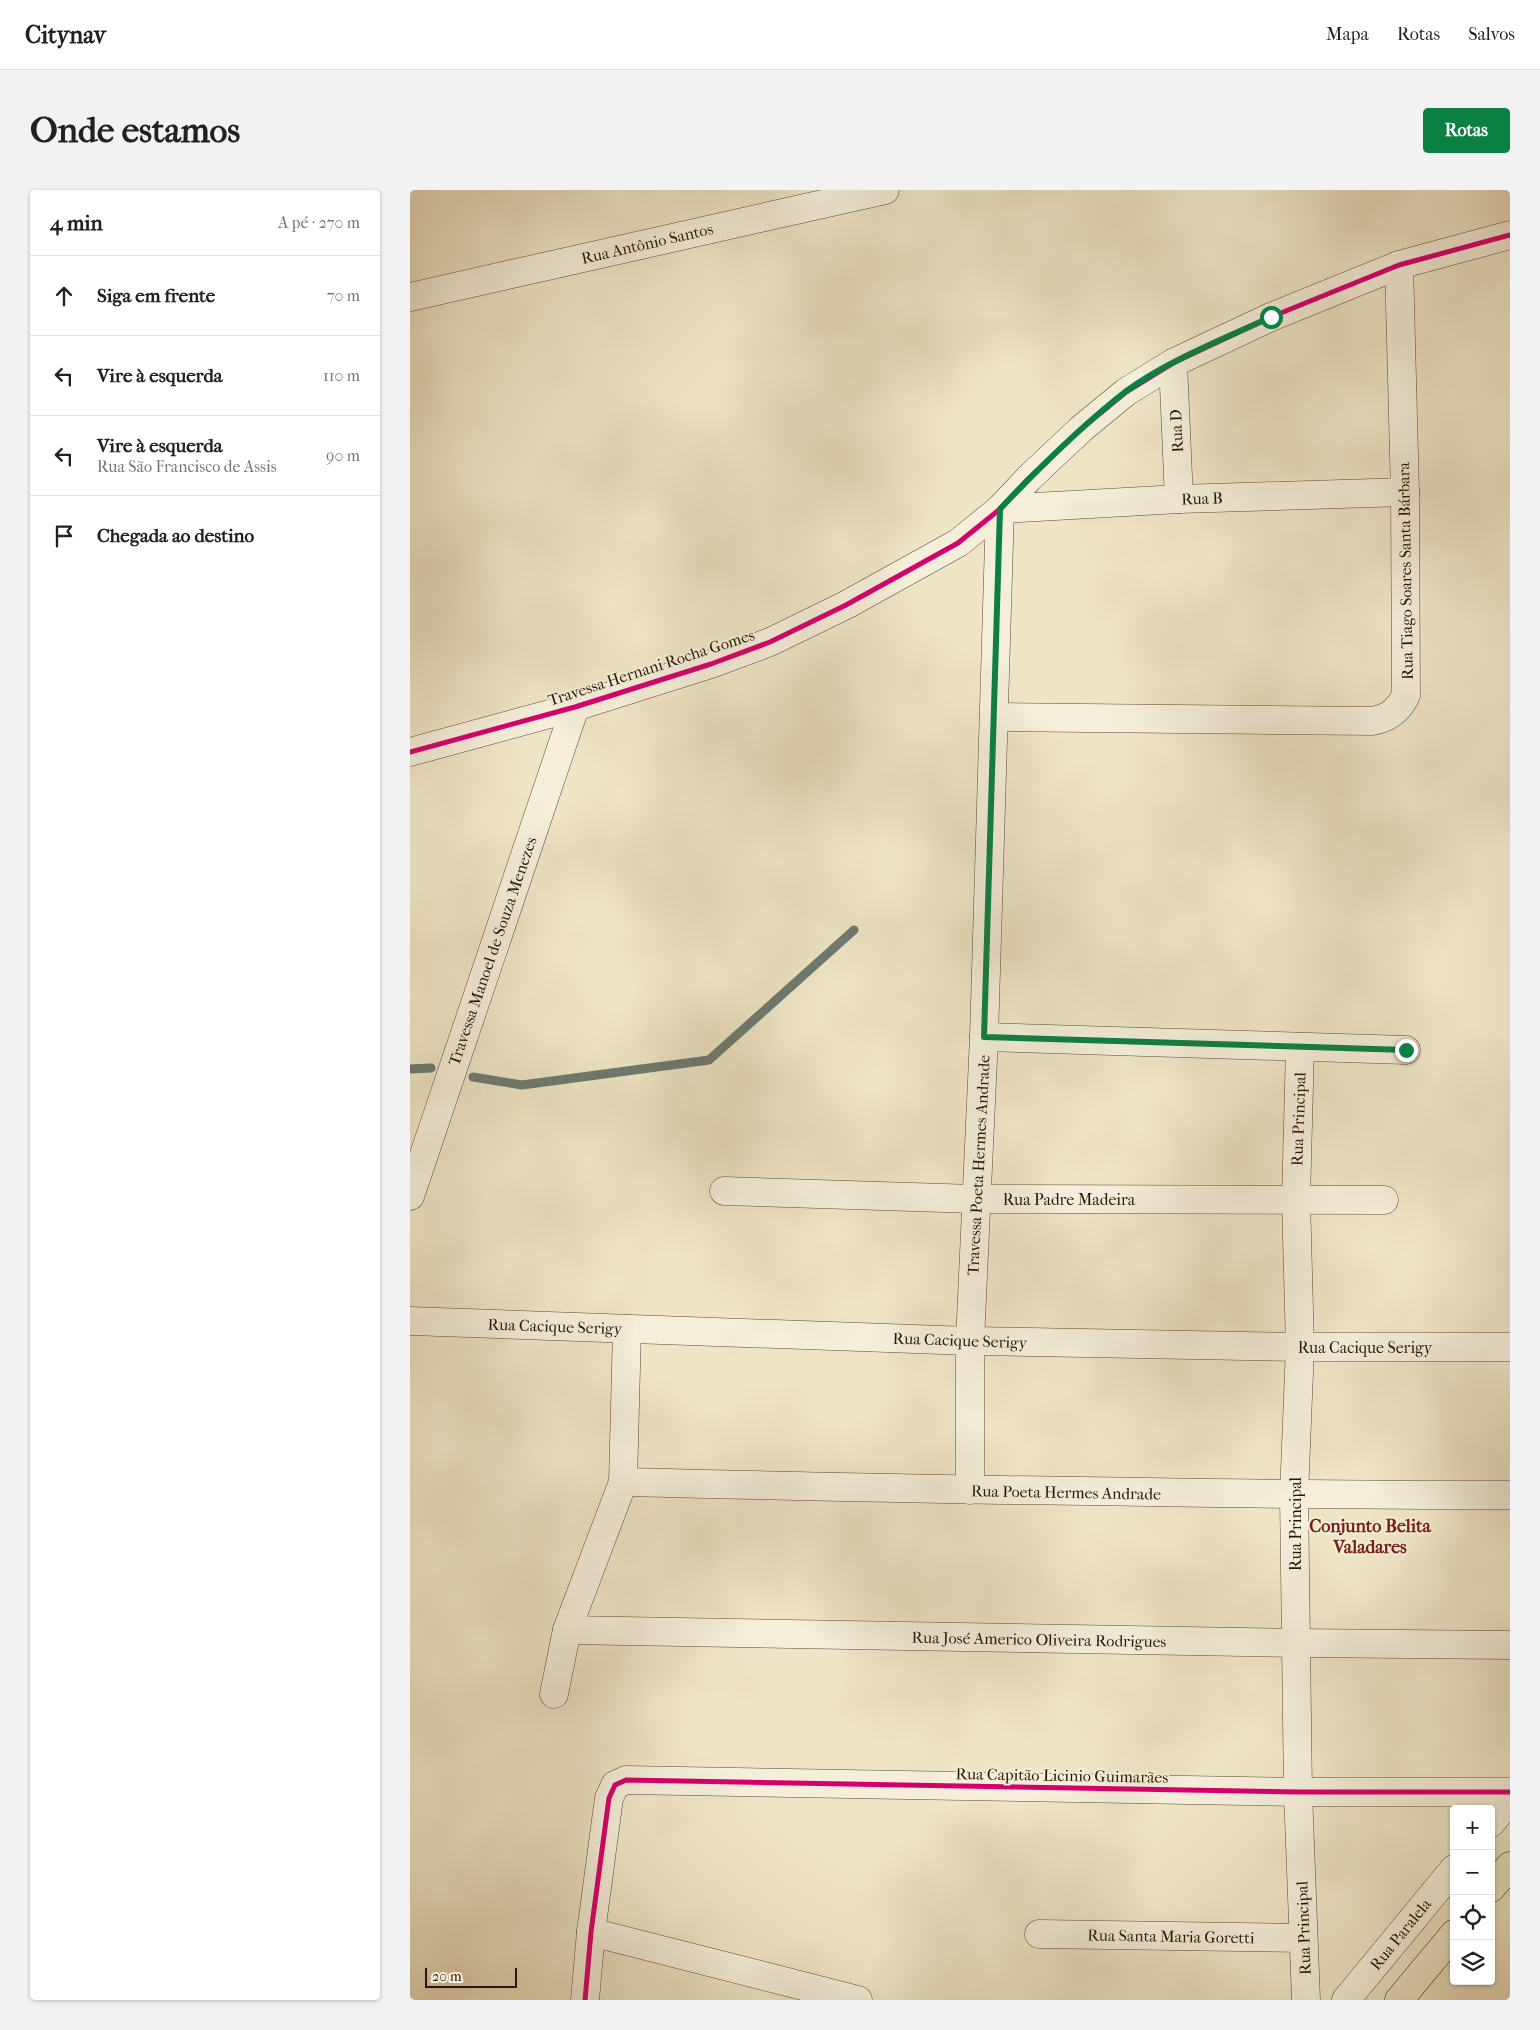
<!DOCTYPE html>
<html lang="pt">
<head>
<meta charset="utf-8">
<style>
  :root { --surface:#fff; --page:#f2f2f2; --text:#202124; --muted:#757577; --line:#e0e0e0; --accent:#0b8043 }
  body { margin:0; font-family:"IM FELL French Canon",serif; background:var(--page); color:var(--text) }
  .controls { position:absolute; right:15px; bottom:15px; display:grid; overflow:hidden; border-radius:5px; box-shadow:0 1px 4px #0004 }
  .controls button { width:45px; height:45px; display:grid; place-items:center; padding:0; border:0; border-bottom:1px solid var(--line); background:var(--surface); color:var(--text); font:25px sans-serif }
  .scale { position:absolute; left:15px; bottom:12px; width:92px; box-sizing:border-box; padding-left:5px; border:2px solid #291600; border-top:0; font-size:14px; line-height:18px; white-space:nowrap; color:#291600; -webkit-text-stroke:4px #f4eeda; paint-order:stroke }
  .stop { position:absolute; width:15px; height:15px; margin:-11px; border:4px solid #0b8043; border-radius:50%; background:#fff }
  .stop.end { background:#0b8043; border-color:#fff; box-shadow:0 1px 5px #0008 }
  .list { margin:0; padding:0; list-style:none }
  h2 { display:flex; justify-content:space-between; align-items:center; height:65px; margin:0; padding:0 20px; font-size:21px }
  h2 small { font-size:16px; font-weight:400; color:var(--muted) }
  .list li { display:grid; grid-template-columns:32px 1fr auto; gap:15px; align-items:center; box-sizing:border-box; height:80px; padding:0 20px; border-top:1px solid var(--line) }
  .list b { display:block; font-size:19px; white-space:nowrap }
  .list p { margin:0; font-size:16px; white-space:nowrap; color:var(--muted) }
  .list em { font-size:16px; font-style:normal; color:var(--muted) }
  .icon { flex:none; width:28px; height:28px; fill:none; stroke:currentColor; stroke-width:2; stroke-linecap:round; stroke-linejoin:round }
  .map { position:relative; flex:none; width:1100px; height:1810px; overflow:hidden; border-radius:5px }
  header { display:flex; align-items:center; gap:30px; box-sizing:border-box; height:70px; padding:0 25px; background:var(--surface); border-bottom:1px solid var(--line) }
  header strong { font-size:24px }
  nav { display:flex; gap:28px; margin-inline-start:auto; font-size:18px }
  .intro { display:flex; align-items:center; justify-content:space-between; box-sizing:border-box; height:120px; padding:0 30px }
  h1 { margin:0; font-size:35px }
  .button { padding:12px 22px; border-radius:5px; background:var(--accent); color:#fff; font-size:18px; font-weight:700 }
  main { display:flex; gap:30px; padding:0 30px }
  aside { flex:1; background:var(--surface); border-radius:5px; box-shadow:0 1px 4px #0004 }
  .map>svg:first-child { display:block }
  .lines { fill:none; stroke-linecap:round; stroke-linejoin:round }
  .stream { stroke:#6d7a71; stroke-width:9 }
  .minor-casing { stroke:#5a4a32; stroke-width:29 }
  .major-casing { stroke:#291600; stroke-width:29 }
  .minor { stroke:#f4eeda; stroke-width:28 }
  .major { stroke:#eee5c6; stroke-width:28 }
  .cycleway-casing { stroke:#f4eeda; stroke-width:8 }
  .cycleway { stroke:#d6006c; stroke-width:5 }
  .route { stroke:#0b8043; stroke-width:6 }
  .labels { text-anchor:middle; stroke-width:4; stroke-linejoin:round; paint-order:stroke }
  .street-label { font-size:16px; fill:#291600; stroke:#f4eeda }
  .neighbourhood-label { font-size:18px; font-weight:bold; fill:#7a1f14; stroke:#f4eeda }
</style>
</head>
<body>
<header>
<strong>Citynav</strong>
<nav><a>Mapa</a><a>Rotas</a><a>Salvos</a></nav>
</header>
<div class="intro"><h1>Onde estamos</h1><a class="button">Rotas</a></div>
<main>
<aside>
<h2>4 min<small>A pé · 270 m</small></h2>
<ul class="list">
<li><svg class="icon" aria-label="ahead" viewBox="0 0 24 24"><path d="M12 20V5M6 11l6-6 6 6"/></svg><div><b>Siga em frente</b></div><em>70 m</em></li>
<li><svg class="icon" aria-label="left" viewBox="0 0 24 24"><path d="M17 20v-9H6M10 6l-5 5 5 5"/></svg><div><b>Vire à esquerda</b></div><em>110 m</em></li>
<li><svg class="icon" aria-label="left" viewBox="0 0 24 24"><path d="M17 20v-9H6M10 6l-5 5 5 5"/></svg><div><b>Vire à esquerda</b><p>Rua São Francisco de Assis</p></div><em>90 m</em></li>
<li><svg class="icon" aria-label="arrive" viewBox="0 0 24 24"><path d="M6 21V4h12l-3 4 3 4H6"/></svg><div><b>Chegada ao destino</b></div></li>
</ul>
</aside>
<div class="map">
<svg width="1100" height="1810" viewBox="0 0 1100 1810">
  <rect width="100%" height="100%" fill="#eee5c6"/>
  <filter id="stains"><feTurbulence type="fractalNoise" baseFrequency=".004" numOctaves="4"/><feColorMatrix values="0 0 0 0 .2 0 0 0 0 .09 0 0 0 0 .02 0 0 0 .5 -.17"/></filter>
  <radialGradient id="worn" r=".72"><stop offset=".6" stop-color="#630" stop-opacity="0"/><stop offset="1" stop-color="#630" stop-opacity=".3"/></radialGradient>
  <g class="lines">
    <!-- stream -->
    <g class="stream">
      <path d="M0,879l21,-1"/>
      <path d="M63,887l49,8 187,-25 145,-130"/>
    </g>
    <!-- minor casing -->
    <g class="minor-casing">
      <g id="minor">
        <path d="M0,107l475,-107"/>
        <path d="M763,173l6,136"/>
        <path d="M590,319l179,-10 226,-7"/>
        <path d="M585,527l377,4c17,-3 27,-11 34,-26l-1,-203 -6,-227"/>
        <path d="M0,562l165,-45 136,-43 59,-22 76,-37 112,-62 42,-34 29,-31 52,-49 45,-37 47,-29 98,-46 128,-52 111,-30"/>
        <path d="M574,847l422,13"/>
        <path d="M890,857l-4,152 4,148 -6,148 4,297 8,208"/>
        <path d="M314,1001l251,8 409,1"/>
        <path d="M0,1006l165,-489"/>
        <path d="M0,1131l560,20 330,6h210"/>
        <path d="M213,1292c296,7 591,13 887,13"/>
        <path d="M560,1300v-149l14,-304 16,-528"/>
        <path d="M157,1440l730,13 213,2"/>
        <path d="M144,1504l13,-64 56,-148 4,-153"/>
        <path d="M1081,1633l19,-23"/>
        <path d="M181,1742l267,68"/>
        <path d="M629,1744l264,4"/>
        <path d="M175,1810l6,-68 18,-134 6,-13 11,-5 672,12h212"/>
        <path d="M936,1810l108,-131"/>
      </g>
    </g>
    <!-- major casing -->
    <g class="major-casing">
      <g id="major">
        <path d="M1081,1698l19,-22"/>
        <path d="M989,1810l55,-66"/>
      </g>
    </g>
    <!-- minor -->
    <use href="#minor" class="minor"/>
    <!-- major -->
    <use href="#major" class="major"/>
    <!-- cycleway casing -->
    <g class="cycleway-casing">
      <g id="cycleway">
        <path d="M0,562l165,-45 136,-43 59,-22 76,-37 112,-62 42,-34 29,-31 52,-49 45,-37 47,-29 98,-46 128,-52 111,-30"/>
        <path d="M175,1810l6,-68 18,-134 6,-13 11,-5 672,12h212"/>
      </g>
    </g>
    <!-- cycleway -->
    <use href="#cycleway" class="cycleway"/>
  </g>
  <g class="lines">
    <!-- route -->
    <path class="route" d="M861,127c-49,23 -102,43 -146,75 -45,35 -86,76 -125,117l-16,528 422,13"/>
  </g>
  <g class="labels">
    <!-- street labels -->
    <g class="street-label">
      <text transform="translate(237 53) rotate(-13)" y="6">Rua Antônio Santos</text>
      <text transform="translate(766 241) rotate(-93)" y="6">Rua D</text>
      <text transform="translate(792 308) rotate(-2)" y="6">Rua B</text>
      <text transform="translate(995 381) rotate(-91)" y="6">Rua Tiago Soares Santa Bárbara</text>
      <text transform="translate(241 477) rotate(-18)" y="6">Travessa Hernani Rocha Gomes</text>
      <text transform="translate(82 761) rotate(-71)" y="6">Travessa Manoel de Souza Menezes</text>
      <text transform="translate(888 929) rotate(-88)" y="6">Rua Principal</text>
      <text transform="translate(568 975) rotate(-87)" y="6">Travessa Poeta Hermes Andrade</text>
      <text x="659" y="1015">Rua Padre Madeira</text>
      <text transform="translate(145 1136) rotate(2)" y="6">Rua Cacique Serigy</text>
      <text transform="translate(550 1150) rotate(2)" y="6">Rua Cacique Serigy</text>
      <text x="955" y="1163">Rua Cacique Serigy</text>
      <text transform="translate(656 1302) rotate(1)" y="6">Rua Poeta Hermes Andrade</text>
      <text transform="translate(885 1334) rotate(-90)" y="6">Rua Principal</text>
      <text transform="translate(629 1449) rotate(1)" y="6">Rua José Americo Oliveira Rodrigues</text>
      <text transform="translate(652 1585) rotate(1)" y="6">Rua Capitão Licinio Guimarães</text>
      <text transform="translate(893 1738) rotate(-92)" y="6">Rua Principal</text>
      <text transform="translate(990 1744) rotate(-51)" y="6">Rua Paralela</text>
      <text transform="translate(761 1746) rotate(1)" y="6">Rua Santa Maria Goretti</text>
    </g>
    <!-- neighbourhood labels -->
    <g class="neighbourhood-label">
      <text x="960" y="1342">Conjunto Belita<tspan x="960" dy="21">Valadares</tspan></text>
    </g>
  </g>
  <rect width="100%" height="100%" filter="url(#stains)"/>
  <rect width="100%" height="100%" fill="url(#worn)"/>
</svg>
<div class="controls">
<button>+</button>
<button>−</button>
<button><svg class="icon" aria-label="locate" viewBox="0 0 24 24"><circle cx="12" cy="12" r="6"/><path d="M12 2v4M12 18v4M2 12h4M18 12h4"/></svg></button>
<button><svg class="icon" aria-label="layers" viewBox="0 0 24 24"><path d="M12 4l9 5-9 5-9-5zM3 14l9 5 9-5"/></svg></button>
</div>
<div class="scale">20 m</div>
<div class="stop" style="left:861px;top:127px"></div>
<div class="stop end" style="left:996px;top:860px"></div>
</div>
</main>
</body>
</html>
